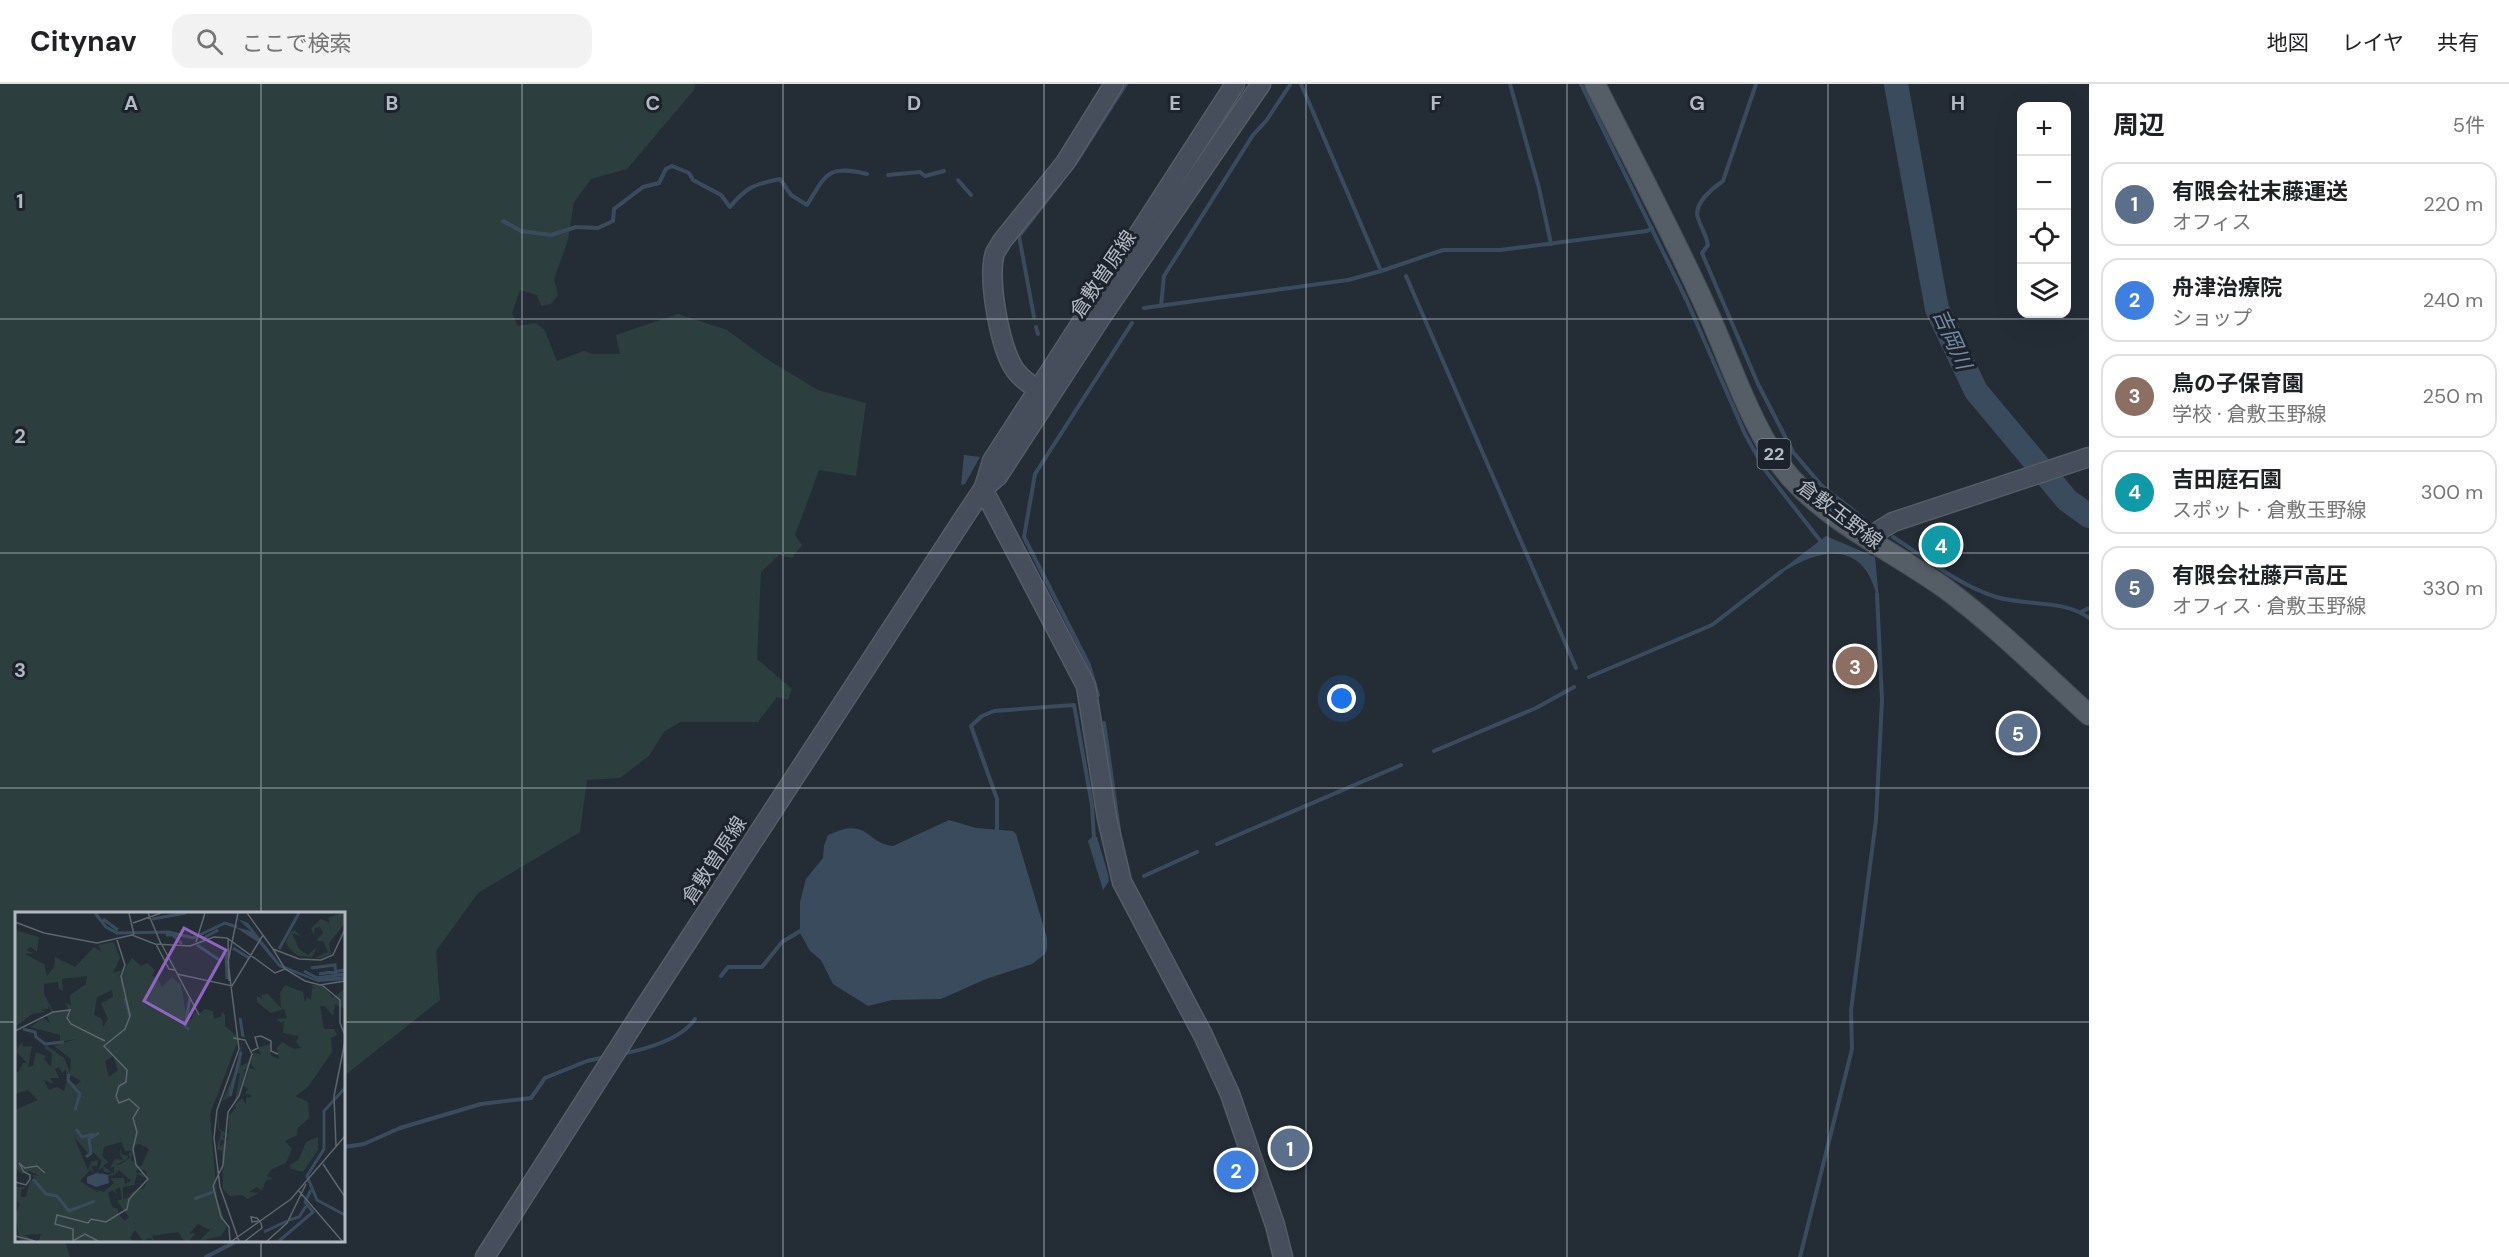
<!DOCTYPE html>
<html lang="ja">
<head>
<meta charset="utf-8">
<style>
  :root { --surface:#fff; --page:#f2f2f2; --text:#202124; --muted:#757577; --line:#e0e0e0; --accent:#0b8043 }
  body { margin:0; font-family:"DM Sans","Noto Sans JP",sans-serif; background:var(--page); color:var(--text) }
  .controls { position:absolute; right:18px; top:18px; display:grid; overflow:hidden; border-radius:12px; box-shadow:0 6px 24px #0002 }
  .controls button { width:54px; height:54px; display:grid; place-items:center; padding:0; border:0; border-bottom:2px solid var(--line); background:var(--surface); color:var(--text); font:30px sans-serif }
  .you { position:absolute; left:1342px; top:615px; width:21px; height:21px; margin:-15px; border:4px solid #fff; border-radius:50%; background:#1a73e8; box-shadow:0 0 0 9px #1a73e833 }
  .badge { display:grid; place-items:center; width:39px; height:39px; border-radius:50%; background:var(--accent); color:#fff; font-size:20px; font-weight:700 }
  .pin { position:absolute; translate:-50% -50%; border:3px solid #fff; box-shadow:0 2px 6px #0006 }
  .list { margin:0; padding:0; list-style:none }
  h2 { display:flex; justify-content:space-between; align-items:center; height:78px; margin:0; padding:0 24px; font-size:26px }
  h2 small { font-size:20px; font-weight:400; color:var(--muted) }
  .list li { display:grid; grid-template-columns:39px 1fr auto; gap:18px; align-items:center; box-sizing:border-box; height:84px; margin:0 12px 12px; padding:0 12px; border:2px solid var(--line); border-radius:18px }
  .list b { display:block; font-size:22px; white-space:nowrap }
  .list p { margin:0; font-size:20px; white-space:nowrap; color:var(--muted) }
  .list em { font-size:20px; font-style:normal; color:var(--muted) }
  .icon { flex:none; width:33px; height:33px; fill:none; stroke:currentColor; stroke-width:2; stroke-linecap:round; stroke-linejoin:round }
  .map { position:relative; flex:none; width:2089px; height:1173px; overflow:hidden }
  header { display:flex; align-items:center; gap:36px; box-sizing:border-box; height:84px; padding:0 30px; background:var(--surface); border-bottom:2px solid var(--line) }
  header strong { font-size:28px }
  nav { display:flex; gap:33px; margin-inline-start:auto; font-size:21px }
  .search { width:420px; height:54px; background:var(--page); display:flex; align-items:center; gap:15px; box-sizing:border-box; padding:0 21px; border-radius:18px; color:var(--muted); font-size:22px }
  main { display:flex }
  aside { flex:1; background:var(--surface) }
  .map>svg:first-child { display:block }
  .green { fill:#2c3f3e }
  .water { fill:#3a4b5e }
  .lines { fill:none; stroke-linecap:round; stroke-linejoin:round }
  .stream { stroke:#3a4b5e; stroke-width:4 }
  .river { stroke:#3a4b5e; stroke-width:24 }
  .secondary-casing { stroke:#555c65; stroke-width:21 }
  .primary-casing { stroke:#434a53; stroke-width:22 }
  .secondary { stroke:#454e5a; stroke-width:18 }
  .primary { stroke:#555d67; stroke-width:20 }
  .grid { fill:none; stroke:#b2b9c3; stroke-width:1.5; stroke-opacity:0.55 }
  .labels { text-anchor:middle; stroke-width:6; stroke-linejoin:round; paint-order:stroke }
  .shield { fill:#1c232c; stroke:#858c96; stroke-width:1.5 }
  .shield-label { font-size:18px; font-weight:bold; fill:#b2b9c3 }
  .street-label { font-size:20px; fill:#b2b9c3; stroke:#1c232c }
  .water-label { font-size:21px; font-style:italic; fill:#758ba4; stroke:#1c232c }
  .inset-river { fill:none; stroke:#3a4b5e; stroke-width:3 }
  .inset-road { fill:none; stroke:#5d656e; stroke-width:1.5 }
  .view { fill:#9164c1; fill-opacity:0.15; stroke:#9164c1; stroke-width:3 }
  .inset-edge { fill:none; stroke:#b2b9c3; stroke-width:3 }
  .grid-label { font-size:20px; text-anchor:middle; font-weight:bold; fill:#b2b9c3; stroke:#1c232c; stroke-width:6; stroke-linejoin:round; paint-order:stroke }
</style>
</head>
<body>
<header>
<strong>Citynav</strong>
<div class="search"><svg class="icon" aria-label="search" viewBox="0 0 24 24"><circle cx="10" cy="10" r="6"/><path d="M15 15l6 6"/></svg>ここで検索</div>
<nav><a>地図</a><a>レイヤ</a><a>共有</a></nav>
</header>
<main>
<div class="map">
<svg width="2089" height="1173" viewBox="0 0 2089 1173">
  <rect width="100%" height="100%" fill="#242d36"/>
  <!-- green -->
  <path class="green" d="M0,0h695l-1,6 -67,79 -36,10 -17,23 -6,38 -14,39 4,16 -7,9 -10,2 -4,-11 -17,-5 -8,23 6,13 17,-3 9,6 13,32 27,-10 8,3h28l-4,-19 62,-21 49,16 38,28 53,32 48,13 -10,73 -37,-6 -24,65 7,10 -10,13 -13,-3 -18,17 -4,87 35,30 -4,11 -11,-3 -19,25h-78l-16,10 -15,24 -29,22 -33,2 -7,52 -102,61 -42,58 4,49 -96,76v-162h-328v326l49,1 5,16h-70z"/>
  <!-- water -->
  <g class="water">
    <path d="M964,371l16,2 -15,27 -4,1z"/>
    <path d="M1826,452l49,21 4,42 -2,-1c-12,-58 -56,-51 -96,-25l-1,-2z"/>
    <path d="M949,736l27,8 37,3 3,3 31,104v10l-2,6 -13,10 -46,15 -45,20 -49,1 -24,6 -35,-22 -12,-24 -11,-9 -10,-18v-31l6,-23 17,-21 1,-12 4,-11c41,-19 36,7 65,11z"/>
    <path d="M1092,753h5l11,37 1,7 -6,9 -15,-49z"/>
  </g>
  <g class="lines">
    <!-- stream -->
    <g class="stream">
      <path d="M1301,0l80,187 62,-21h57l147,-19 5,-3"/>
      <path d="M1510,0l29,104 12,56"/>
      <path d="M1581,0l106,217 58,133 20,36 57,73"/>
      <path d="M1756,0l-33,97c-10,7 -30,23 -25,37 3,10 8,16 10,27l-6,8 56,131 35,68 29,34 41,32"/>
      <path d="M1075,80l51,-80"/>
      <path d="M888,91l32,-3 5,4 19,-5"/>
      <path d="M958,96l13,15"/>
      <path d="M503,137l18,10 30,4 25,-8 22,1 15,-7 1,-12 29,-22 16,-4 7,-14 6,-3 17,7 4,7 28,15 9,12c16,-20 25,-23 50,-28l11,16 16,10c20,-32 20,-40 60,-31"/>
      <path d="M1406,192l170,392"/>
      <path d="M1161,222l3,-30 89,-141 13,-14 24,-36"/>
      <path d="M1144,224l204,-28 33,-9"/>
      <path d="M1034,233l-15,-81 42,-54"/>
      <path d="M1036,243l2,7"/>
      <path d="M1893,453c33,21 65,48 103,60 29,9 68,2 93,21"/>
      <path d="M2081,528l8,-4"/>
      <path d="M1589,593l123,-52 70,-54"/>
      <path d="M1098,611l-9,-30 -65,-128 11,-63 97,-151"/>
      <path d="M1104,639l15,107"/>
      <path d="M1434,667l102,-43 38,-21"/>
      <path d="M997,749v-34l-26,-73 11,-10 12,-5 80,-6 18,100 2,35"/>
      <path d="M1217,760l184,-79"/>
      <path d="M1144,792l53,-24"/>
      <path d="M721,892l7,-9h34l20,-25 20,-12"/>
      <path d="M622,970c23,-5 59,-14 73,-35"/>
      <path d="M344,1063l20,-3 36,-16 81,-24 50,-6 14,-20 42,-17 18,-4"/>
      <path d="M206,1173l33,-17"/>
      <path d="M1800,1173l52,-208 -1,-39 25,-190 6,-120 -5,-106"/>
    </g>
    <!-- river -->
    <path class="river" d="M1896,0l41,225 39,82 91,109 22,16"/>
    <!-- secondary casing -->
    <g class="secondary-casing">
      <g id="secondary">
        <path d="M1048,311c-12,-6 -25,-14 -33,-25 -15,-21 -28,-92 -20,-117 2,-4 5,-8 7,-12l63,-78 49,-79"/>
        <path d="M984,403l8,-26 243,-377"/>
        <path d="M983,405l103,197 21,132 15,64 81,153 27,59 45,131 8,32"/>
        <path d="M1872,456l8,-10 13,-8 196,-65"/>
        <path d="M485,1173l161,-252 319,-489 18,-27 15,-13 104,-160 159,-232"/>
      </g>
    </g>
    <!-- primary casing -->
    <g class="primary-casing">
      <path id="primary" d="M1595,0c37,74 77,148 111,224 24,52 47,127 85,170 41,46 105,75 155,111 51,38 96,83 143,126"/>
    </g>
    <!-- secondary -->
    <use href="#secondary" class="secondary"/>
    <!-- primary -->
    <use href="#primary" class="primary"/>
  </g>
  <!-- grid -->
  <path class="grid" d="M261,0v830M522,0v1173M783,0v1173M1044,0v1173M1306,0v1173M1567,0v1173M1828,0v1173M0,235h2089M0,469h2089M0,704h2089M0,938h16M344,938h1745M261,1156v17"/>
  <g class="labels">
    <!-- shield labels -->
    <rect class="shield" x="1757.5" y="355" width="33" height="30" rx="4.5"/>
    <g class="shield-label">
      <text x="1774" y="376">22</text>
    </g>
    <!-- street labels -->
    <g class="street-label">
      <text transform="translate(1103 190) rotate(-56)" y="7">倉敷曽原線</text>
      <text transform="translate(1840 430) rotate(37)" y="7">倉敷玉野線</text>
      <text transform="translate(714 776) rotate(-57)" y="7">倉敷曽原線</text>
    </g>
    <!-- water labels -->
    <g class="water-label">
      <text transform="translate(1952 255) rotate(66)" y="7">吉岡川</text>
    </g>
  </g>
  <!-- overview -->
  <g transform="translate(15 828)">
    <rect width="330" height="330" fill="#242d36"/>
    <path d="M325,1h4l1,10 -16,20 2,11 -10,4h-6l13,-6 -5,-11h-7l7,-8 -3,-6 -5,1 -1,7 -3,-7 10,-9 9,4 -2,-5zM0,18l24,7 -2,15 -6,-5 -5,3 7,3 -8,1 19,10 3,12 7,-9 1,-10 20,10 19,-20 8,5 -4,-7 16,-3 6,16 -7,15 9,-3 -5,9 15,-21 9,8 6,-3 8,7 -3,6 5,1 5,10 10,-10 9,8 5,28 -2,8 8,-2 2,-8 4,4 7,-6 8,2 1,8 7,-2 1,-6 3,4v11l14,12 -29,76 7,85 10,28 -6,9 -22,5 11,-11 -12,-6 -9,10 7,-1 -7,8h-5l-6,-9 -26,4 3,5 -6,-3 -6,3 -8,-11 -5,8 3,3h-94l2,-7 -16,1 9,6h-14l-5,-27 5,-10 -5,-6v-11h12l-6,3v7h5l4,-16 6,-2 -4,-4 8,1 -11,-5 -7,3 -7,-6v-58l23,-10 -10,-10 -13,4v-21l10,-4 -6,2 4,-8h4l-11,-12 6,-9 1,5 9,-1 -4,21 5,-1 3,-14 9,4 3,-3 -4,6 7,8 1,-14 -8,-5 2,-3 18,13 6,14 1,-13 -17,-13 22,-7 -16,3v-7l-30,-8 13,-9 7,5 -3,-7 5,-4 -4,-7v4h-7l4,3 -13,2 -17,13zM72,64l-1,8 -16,11 1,11 -6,-4 4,8 -16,1 -9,-17v-10l14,-2 1,7 4,2 -1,-12zM97,78l1,7 -12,6 7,16 -5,8 -1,-8 -8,-4 3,-18zM98,144l5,14 -9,7 -4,-16zM44,155l3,6 4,-3 1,9 3,-4 11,6 -5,4 -9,-5 -3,11 -7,-4 -8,3 -5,-10 10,4 -4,-6h9l-4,-9zM59,225l14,16 5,-1 9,9 -4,10 4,-4 3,5h7l-9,-6 5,-4 -6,-6 2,-9 17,-5 4,9h7l-4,4 3,2 -10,7 -5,1 11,-6 1,-3 -7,-2v-7l-1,7 3,6 -8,-1 -5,9 4,-1v6l-7,2 -4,-2 -3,1 -5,-3 2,3 10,2 7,-1 5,-5 12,11 -6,3 -1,-6h-14l4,5 -10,9 -7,-2 2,3 -19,-12 11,-12 1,3 2,1 -3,-7h6l1,-6 -7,2 -3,8zM125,232l9,5 -8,18 -10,-7 4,-15zM122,257l9,2 2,9 -4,8 -8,3 6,-3 3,-5 -15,11v3l-7,3 5,-3 -5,2v-12l11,-2 3,-11 10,4 -3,-5h-8zM105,275l2,12 -5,2 12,16 -4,4 -7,-7v-5l-6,-2 -4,-14 4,-3 5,4 -2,-4zM279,18l7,6 -9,-3 7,16 9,6 9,-8 -5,10 -14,-1 -9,-8 -3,-6 4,-9zM270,73l18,7 2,10 2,-5 4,3 1,-12 3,1 -4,-4 12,1 10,12 12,-10v21l-10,-5 -2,12 -8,-10h-5l4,23h10l3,6 -6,3 1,14 -24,35 -13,9 13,6 1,16 -12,11v6l-12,6 7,8 -6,14 -14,6 -5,7 6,3 -7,1 -4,11 -5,-4 -8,5 10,1 -12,6 -4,-4 -13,1 -7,-7 -1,-38 -5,-2 4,-17 -3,-3 1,-19v19l9,5 -1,4 -3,-3 -1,2 3,3h-6v7l8,-8 1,-23 8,-10 -4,1 9,-9 4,6v-6l7,-2 -8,-3 3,-4 -5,-3 6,-18 7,2 -5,-6 2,-12 8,3 -3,-7 12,-4 1,12 8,3 -2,-11 5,-6 12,7 7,-1 -5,-6 3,-6 -16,-3 1,-12 -3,2 -4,-4 10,-1 -3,-9 -13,4 -14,-11v-6l6,3 -2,-4 7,-1 13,14 -1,-15zM227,127l-1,27 8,-4 2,-11v6l-4,12 -5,2h3l-6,24 -4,8 -5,5 5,-7 5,-28 -5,1 -3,22 -10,5 16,-35zM303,225v13l-15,22 -12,-3 -1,-4 9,-6 7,-17z" fill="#2c3f3e" fill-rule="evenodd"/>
    <path d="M223,7l10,4 32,41 36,15 29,-3v4l-27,2 -39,-15 -21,-25 -23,-15 16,4zM81,261l12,2 1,8 -13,4 -9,-4v-6z" fill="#3a4b5e"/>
    <path class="inset-river" d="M80,1l11,14 11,6 52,-1 24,6 32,-15 12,4M88,7l15,11M137,7l34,-6M151,23h7l9,9M187,27l16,-9M182,33l24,16M218,36l16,10M264,37l20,-36M211,41l1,26M296,56l24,-3 1,11M289,59l13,7 28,-4M304,62l26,-4M110,86l5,18M225,106l3,19M8,117l12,3 1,5 9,7 19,-2M174,118l-4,-4 5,-28M54,162l-1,6 12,14 -5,16M330,176l-21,23v38l-17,27 10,24 28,15M215,184l11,-44M61,217l6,8 12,-3M71,245l5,-4 -2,-14 10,-6M18,267l13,15 11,2 12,15 26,-10M179,287l19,-7M274,308l10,-3 7,-11M249,320l23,-11M264,329l34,-29 -8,-10 6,-12"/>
    <path class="inset-road" d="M114,1l5,22M133,1l13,31M223,1l-10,49 11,87 -22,61 -3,28 6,49 19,54M232,1l26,36M0,10l29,11 53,10 35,-8 23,9 35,2 24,-9 13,1 48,35 10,-4M118,11l28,-10M213,26l1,43M181,30l9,-29M141,32l13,25 6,1M147,33l37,70M258,37l26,10 22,1 12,-5 12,-26M258,37l12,20 20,12 15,4 25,-4M162,62l55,12 31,-51M307,73l18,15v23l5,12M0,119l38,-19 17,-2 -3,8 4,6 34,17M237,139l6,-3 -3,-11 6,-1 10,5v10l7,3M321,234l-2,-50 11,-55M308,252l22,33M0,270l11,3 4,-6v-4l-6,-3 -5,-9 6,5 12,-2 8,7M284,279l43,50M0,324l20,5M83,329l-13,-7 -12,7v-12l-18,-5 2,-9 31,8 3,-4 15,3 21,-13 2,-10 19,-20 -12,-14 -3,-16 4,-17 -4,-14 6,-10 -10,-9 -10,4 -3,-7 3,-10 7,-4 1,-12 -23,-24 21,-17 5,-13 -9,-40 4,-11 -8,-25M215,329l-1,-14 -8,-10 -8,-31 10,-21 5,-53 11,-16 13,-42 -7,-14 -12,-2M217,329l59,-42 54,-63M230,329l17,-13 -1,-5 -4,-5 -6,-1 1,5 6,-1M252,329l20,-18 19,-39"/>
    <path class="view" d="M169,16l42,22 -41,74 -41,-23z"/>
    <rect width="330" height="330" class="inset-edge"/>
  </g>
  <g class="grid-label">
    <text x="131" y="26">A</text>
    <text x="392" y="26">B</text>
    <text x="653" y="26">C</text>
    <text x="914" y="26">D</text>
    <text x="1175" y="26">E</text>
    <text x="1436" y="26">F</text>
    <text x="1697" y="26">G</text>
    <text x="1958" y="26">H</text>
    <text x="20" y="124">1</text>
    <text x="20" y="359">2</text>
    <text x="20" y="593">3</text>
  </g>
</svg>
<div class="controls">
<button>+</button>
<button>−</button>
<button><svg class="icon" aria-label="locate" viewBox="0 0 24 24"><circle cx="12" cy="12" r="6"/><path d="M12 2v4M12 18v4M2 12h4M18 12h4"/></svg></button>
<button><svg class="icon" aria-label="layers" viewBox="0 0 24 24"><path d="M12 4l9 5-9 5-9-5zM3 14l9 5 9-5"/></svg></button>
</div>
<div class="you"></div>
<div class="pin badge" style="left:1290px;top:1064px;background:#5c6f8a">1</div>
<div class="pin badge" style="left:1236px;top:1086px;background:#3f7fe0">2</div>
<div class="pin badge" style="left:1855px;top:582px;background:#8d6e63">3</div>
<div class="pin badge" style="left:1941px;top:461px;background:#0f9aa8">4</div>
<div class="pin badge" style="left:2018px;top:649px;background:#5c6f8a">5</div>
</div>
<aside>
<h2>周辺<small>5件</small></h2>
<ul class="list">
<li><span class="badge" style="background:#5c6f8a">1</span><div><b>有限会社末藤運送</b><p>オフィス</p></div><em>220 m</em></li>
<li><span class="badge" style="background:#3f7fe0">2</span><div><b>舟津治療院</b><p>ショップ</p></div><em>240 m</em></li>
<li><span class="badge" style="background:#8d6e63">3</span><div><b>鳥の子保育園</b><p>学校 · 倉敷玉野線</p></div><em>250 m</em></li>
<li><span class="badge" style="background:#0f9aa8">4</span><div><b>吉田庭石園</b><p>スポット · 倉敷玉野線</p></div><em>300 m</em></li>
<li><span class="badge" style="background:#5c6f8a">5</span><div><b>有限会社藤戸高圧</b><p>オフィス · 倉敷玉野線</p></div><em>330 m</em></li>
</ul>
</aside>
</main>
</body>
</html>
